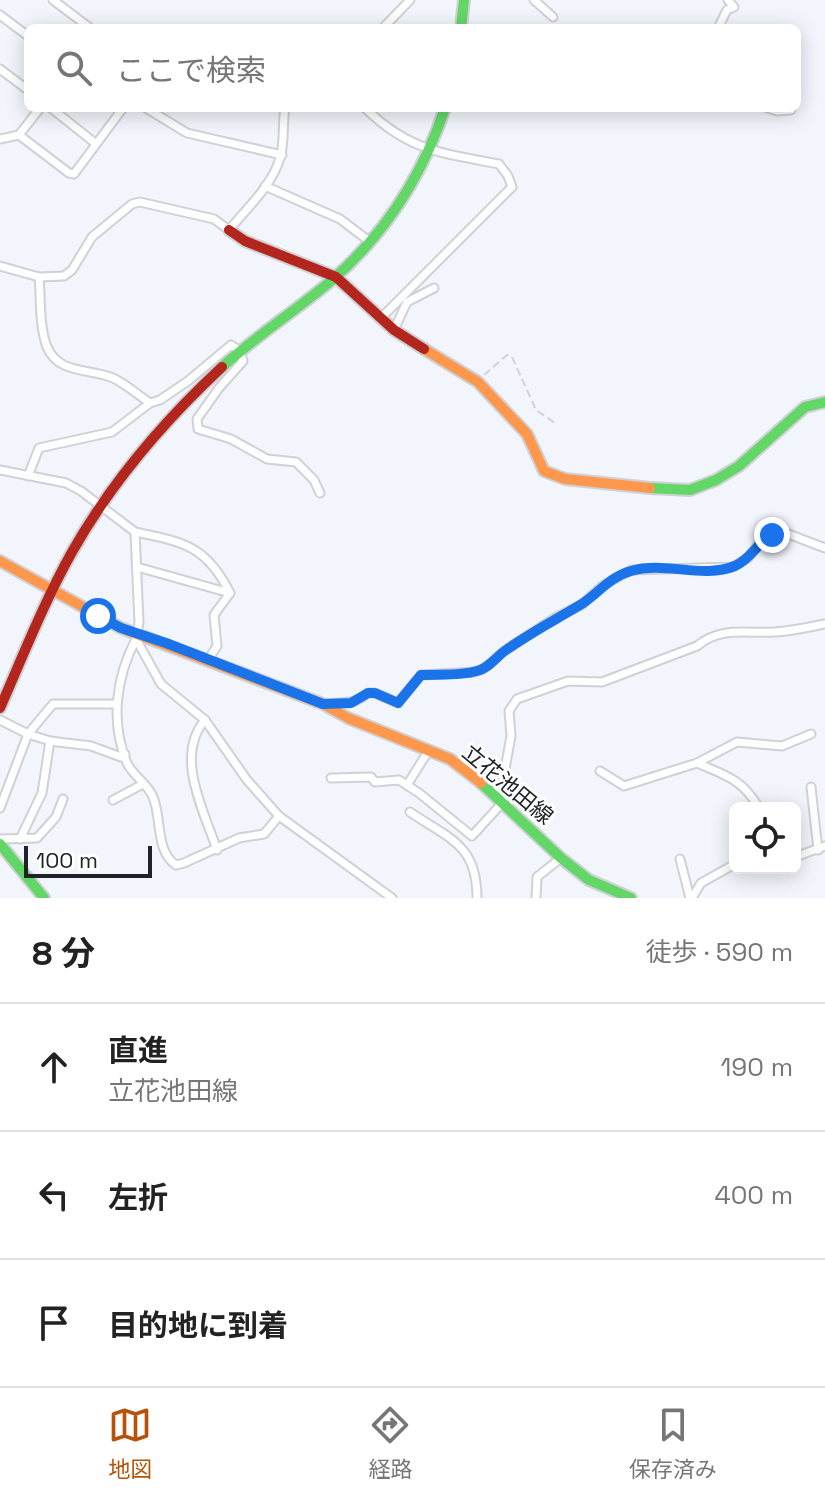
<!DOCTYPE html>
<html lang="ja">
<head>
<meta charset="utf-8">
<style>
  :root { --surface:#fff; --page:#f6f6f6; --text:#222; --muted:#767676; --line:#e0e0e0; --accent:#b45309 }
  body { margin:0; font-family:"Space Grotesk","Noto Sans JP",sans-serif; background:var(--page); color:var(--text) }
  .controls { position:absolute; right:24px; bottom:24px; display:grid; overflow:hidden; border-radius:12px; box-shadow:0 4px 20px #0003 }
  .controls button { width:72px; height:72px; display:grid; place-items:center; padding:0; border:0; border-bottom:2px solid var(--line); background:var(--surface); color:var(--text); font:40px sans-serif }
  .scale { position:absolute; left:24px; bottom:20px; width:128px; box-sizing:border-box; padding-left:8px; border:4px solid #202226; border-top:0; font-size:22px; line-height:28px; white-space:nowrap; color:#202226; -webkit-text-stroke:6px #fff; paint-order:stroke }
  .stop { position:absolute; width:24px; height:24px; margin:-18px; border:6px solid #1a73e8; border-radius:50%; background:#fff }
  .stop.end { background:#1a73e8; border-color:#fff; box-shadow:0 2px 8px #0008 }
  .list { margin:0; padding:0; list-style:none }
  h2 { display:flex; justify-content:space-between; align-items:center; height:104px; margin:0; padding:0 32px; font-size:34px }
  h2 small { font-size:26px; font-weight:400; color:var(--muted) }
  .list li { display:grid; grid-template-columns:52px 1fr auto; gap:24px; align-items:center; box-sizing:border-box; height:128px; padding:0 32px; border-top:2px solid var(--line) }
  .list b { display:block; font-size:30px; white-space:nowrap }
  .list p { margin:0; font-size:26px; white-space:nowrap; color:var(--muted) }
  .list em { font-size:26px; font-style:normal; color:var(--muted) }
  .icon { flex:none; width:44px; height:44px; fill:none; stroke:currentColor; stroke-width:2; stroke-linecap:round; stroke-linejoin:round }
  .map { position:relative; flex:none; width:825px; height:898px; overflow:hidden }
  .search { position:absolute; background:var(--surface); box-shadow:0 4px 20px #0003; left:24px; right:24px; top:24px; height:88px; display:flex; align-items:center; gap:20px; box-sizing:border-box; padding:0 28px; border-radius:12px; color:var(--muted); font-size:30px }
  .sheet { height:488px; background:var(--surface) }
  nav { display:flex; justify-content:space-around; align-items:center; box-sizing:border-box; height:112px; border-top:2px solid var(--line); background:var(--surface); font-size:22px; color:var(--muted) }
  nav a { display:grid; justify-items:center; gap:4px }
  nav .on { color:var(--accent) }
  .map>svg:first-child { display:block }
  .lines { fill:none; stroke-linecap:round; stroke-linejoin:round }
  .street-casing { stroke:#cfd1d6; stroke-width:11 }
  .fast-casing { stroke:#cfd1d6; stroke-width:14 }
  .slow-casing { stroke:#cfd1d6; stroke-width:14 }
  .jam-casing { stroke:#cfd1d6; stroke-width:14 }
  .path { stroke:#d3d3d5; stroke-width:2; stroke-dasharray:8 4; stroke-linecap:butt }
  .street { stroke:#fdfefe; stroke-width:7 }
  .fast { stroke:#63d668; stroke-width:10 }
  .slow { stroke:#ff974d; stroke-width:10 }
  .jam { stroke:#b3261e; stroke-width:10 }
  .route { stroke:#1a73e8; stroke-width:10 }
  .labels { text-anchor:middle; stroke-width:6; stroke-linejoin:round; paint-order:stroke }
  .street-label { font-size:22px; fill:#202226; stroke:#fff }
</style>
</head>
<body>
<div class="map">
<svg width="825" height="898" viewBox="0 0 825 898">
  <rect width="100%" height="100%" fill="#f2f5fb"/>
  <g class="lines">
    <!-- street casing -->
    <g class="street-casing">
      <g id="street">
        <path d="M53,0l37,28"/>
        <path d="M534,0l19,17"/>
        <path d="M0,15l28,21"/>
        <path d="M383,28l27,-28"/>
        <path d="M718,28l9,-18 7,-3 -6,-7"/>
        <path d="M0,69l28,21"/>
        <path d="M51,108l44,35"/>
        <path d="M146,108l41,25 95,22"/>
        <path d="M365,108c44,43 76,45 134,56l9,12 4,11 -132,132"/>
        <path d="M767,108l10,3 14,-1"/>
        <path d="M19,135l50,38 5,1 49,-66"/>
        <path d="M0,139l19,-4 21,-27"/>
        <path d="M265,186l75,33 29,22"/>
        <path d="M0,266l39,11 25,-1 8,-6 20,-33 40,-33 8,-2 74,17 15,11c17,-21 43,-44 51,-72 5,-15 2,-34 5,-50"/>
        <path d="M39,277c2,22 0,49 8,70 12,28 43,21 66,31 13,6 25,17 37,25"/>
        <path d="M394,330l13,-28 27,-14"/>
        <path d="M0,470l66,13 15,8 54,41 4,90 -3,17 25,45 44,36 42,60 32,36 113,82"/>
        <path d="M28,476l11,-28 73,-16 38,-29 10,-3 28,-19 43,-36 9,6 3,10 -24,27 -22,31 1,10 33,10 36,20 29,3 18,18 6,13"/>
        <path d="M135,532c48,10 71,13 95,61l-16,22 3,31 -9,14"/>
        <path d="M137,567l93,26"/>
        <path d="M136,639c-20,38 -26,83 -9,124 6,13 21,21 26,34 9,21 2,54 23,68l8,-2 55,-25 25,-4 15,-18"/>
        <path d="M325,704c17,-2 29,1 43,-11h7l23,10 23,-28 53,-3 11,-4 18,-16 50,-33 30,-15 19,-18 29,-16 101,-3 16,-9 13,-17 22,-9 42,16"/>
        <path d="M0,720l28,14 22,7 41,5 30,11 4,-3"/>
        <path d="M205,720c-31,36 -1,91 12,130"/>
        <path d="M697,763c30,13 45,16 62,45"/>
        <path d="M600,771l24,15 73,-23 40,-21 45,4 29,-12"/>
        <path d="M331,778l40,-1 4,5 24,-2 20,13 53,43 32,-35"/>
        <path d="M407,785l22,-35"/>
        <path d="M811,787l7,63"/>
        <path d="M494,793l9,-13 8,-44 -2,-25 8,-12 51,-18 34,1 95,-36c24,-20 49,-12 78,-14 17,-1 34,-5 50,-8"/>
        <path d="M113,800l30,-16"/>
        <path d="M0,808l28,-74 25,-30h62"/>
        <path d="M410,812c39,27 67,32 67,86"/>
        <path d="M0,839l37,-1 19,-21 7,-18"/>
        <path d="M20,839l22,-46 8,-52"/>
        <path d="M795,857l30,-11"/>
        <path d="M680,859l10,39"/>
        <path d="M536,898l1,-21 24,-19"/>
        <path d="M692,898l9,-15 34,-19"/>
      </g>
    </g>
    <!-- fast casing -->
    <g class="fast-casing">
      <g id="fast">
        <path d="M461,28l3,-28"/>
        <path d="M222,367c35,-32 75,-57 110,-87 53,-46 91,-106 113,-172"/>
        <path d="M650,488l40,2 26,-10 23,-14 66,-59 20,-5"/>
        <path d="M481,783l80,75 28,22 42,18"/>
        <path d="M0,844l44,54"/>
      </g>
    </g>
    <!-- slow casing -->
    <g class="slow-casing">
      <g id="slow">
        <path d="M424,349l54,33 49,52 17,37 21,8 85,9"/>
        <path d="M0,561l121,67 202,76 25,14 102,41 31,24"/>
      </g>
    </g>
    <!-- jam casing -->
    <g class="jam-casing">
      <g id="jam">
        <path d="M229,230l16,11 91,36 58,53 30,19"/>
        <path d="M0,708c23,-52 44,-106 72,-156 39,-69 92,-131 150,-185"/>
      </g>
    </g>
    <!-- path -->
    <path class="path" d="M484,375l23,-20 5,2 24,53 19,13"/>
    <!-- street -->
    <use href="#street" class="street"/>
    <!-- fast -->
    <use href="#fast" class="fast"/>
    <!-- slow -->
    <use href="#slow" class="slow"/>
    <!-- jam -->
    <use href="#jam" class="jam"/>
  </g>
  <g class="lines">
    <!-- route -->
    <path class="route" d="M98,616l23,12 45,15 157,61 28,-1 17,-10h7l23,10 23,-28c18,-1 39,1 56,-4 12,-3 19,-14 29,-21 24,-17 49,-30 74,-45 18,-11 29,-28 51,-34 33,-10 72,8 104,-5 16,-7 22,-23 37,-31"/>
  </g>
  <g class="labels">
    <!-- street labels -->
    <g class="street-label">
      <text transform="translate(508 784) rotate(40)" y="8">立花池田線</text>
    </g>
  </g>
</svg>
<div class="controls">
<button><svg class="icon" aria-label="locate" viewBox="0 0 24 24"><circle cx="12" cy="12" r="6"/><path d="M12 2v4M12 18v4M2 12h4M18 12h4"/></svg></button>
</div>
<div class="scale">100 m</div>
<div class="stop" style="left:98px;top:616px"></div>
<div class="stop end" style="left:772px;top:535px"></div>
<div class="search"><svg class="icon" aria-label="search" viewBox="0 0 24 24"><circle cx="10" cy="10" r="6"/><path d="M15 15l6 6"/></svg>ここで検索</div>
</div>
<section class="sheet">
<h2>8 分<small>徒歩 · 590 m</small></h2>
<ul class="list">
<li><svg class="icon" aria-label="ahead" viewBox="0 0 24 24"><path d="M12 20V5M6 11l6-6 6 6"/></svg><div><b>直進</b><p>立花池田線</p></div><em>190 m</em></li>
<li><svg class="icon" aria-label="left" viewBox="0 0 24 24"><path d="M17 20v-9H6M10 6l-5 5 5 5"/></svg><div><b>左折</b></div><em>400 m</em></li>
<li><svg class="icon" aria-label="arrive" viewBox="0 0 24 24"><path d="M6 21V4h12l-3 4 3 4H6"/></svg><div><b>目的地に到着</b></div></li>
</ul>
</section>
<nav>
<a class="on"><svg class="icon" aria-label="map" viewBox="0 0 24 24"><path d="M3 6l6-2 6 2 6-2v14l-6 2-6-2-6 2zM9 4v14M15 6v14"/></svg>地図</a>
<a><svg class="icon" aria-label="directions" viewBox="0 0 24 24"><path d="M12 3l9 9-9 9-9-9zM9 14v-3h6M13 9l2 2-2 2"/></svg>経路</a>
<a><svg class="icon" aria-label="saved" viewBox="0 0 24 24"><path d="M7 4h10v16l-5-4-5 4z"/></svg>保存済み</a>
</nav>
</body>
</html>
